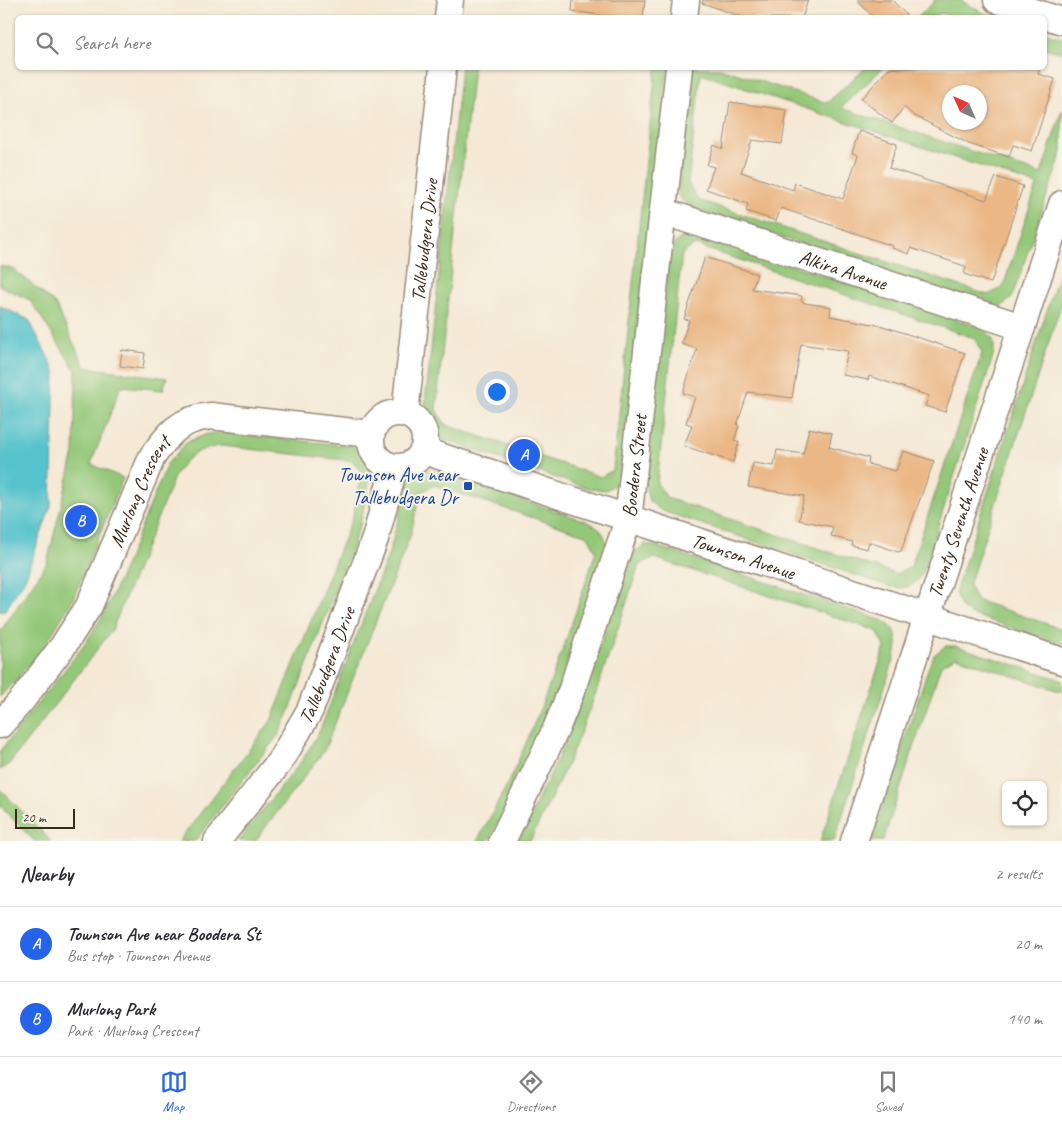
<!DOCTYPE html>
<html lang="en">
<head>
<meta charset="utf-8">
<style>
  :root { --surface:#fff; --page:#f2f2f3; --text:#2b2b33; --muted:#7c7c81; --line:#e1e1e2; --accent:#2563eb }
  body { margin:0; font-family:Caveat,sans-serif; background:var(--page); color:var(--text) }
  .controls { position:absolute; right:15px; bottom:15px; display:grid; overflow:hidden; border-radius:8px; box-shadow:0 1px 4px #0004 }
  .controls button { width:45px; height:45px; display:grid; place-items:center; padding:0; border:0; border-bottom:1px solid var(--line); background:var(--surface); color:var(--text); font:25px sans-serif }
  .compass { position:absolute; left:942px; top:85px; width:45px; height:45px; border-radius:50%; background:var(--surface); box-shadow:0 1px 4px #0004; rotate:315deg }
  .scale { position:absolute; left:15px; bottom:12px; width:60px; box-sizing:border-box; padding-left:5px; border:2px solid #3b2a1e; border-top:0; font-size:14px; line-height:18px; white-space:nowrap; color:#3b2a1e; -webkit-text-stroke:4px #f7f3e8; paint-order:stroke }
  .you { position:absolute; left:496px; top:391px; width:18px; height:18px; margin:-12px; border:4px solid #fff; border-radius:50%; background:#1a73e8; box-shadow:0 0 0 8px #1a73e833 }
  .badge { display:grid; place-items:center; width:32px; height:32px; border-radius:50%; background:var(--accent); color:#fff; font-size:16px; font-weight:700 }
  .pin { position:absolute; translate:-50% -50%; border:2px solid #fff; box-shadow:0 1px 5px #0006 }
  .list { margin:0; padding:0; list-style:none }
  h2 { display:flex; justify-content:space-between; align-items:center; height:65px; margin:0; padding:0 20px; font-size:21px }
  h2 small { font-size:16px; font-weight:400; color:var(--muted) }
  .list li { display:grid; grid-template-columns:32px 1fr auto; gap:15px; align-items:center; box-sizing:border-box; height:75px; padding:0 20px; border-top:1px solid var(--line) }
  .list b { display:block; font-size:19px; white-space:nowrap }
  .list p { margin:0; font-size:16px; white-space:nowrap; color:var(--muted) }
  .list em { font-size:16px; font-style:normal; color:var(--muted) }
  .icon { flex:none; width:28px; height:28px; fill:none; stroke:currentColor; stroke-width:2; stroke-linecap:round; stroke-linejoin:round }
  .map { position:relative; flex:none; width:1062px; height:841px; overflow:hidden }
  .search { position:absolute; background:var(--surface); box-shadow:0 1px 4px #0004; left:15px; right:15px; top:15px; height:55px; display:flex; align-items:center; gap:12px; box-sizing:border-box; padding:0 18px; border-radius:8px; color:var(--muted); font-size:19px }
  .sheet { height:215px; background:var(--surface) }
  nav { display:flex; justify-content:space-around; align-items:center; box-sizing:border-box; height:70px; border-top:1px solid var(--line); background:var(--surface); font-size:14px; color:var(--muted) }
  nav a { display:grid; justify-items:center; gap:2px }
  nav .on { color:var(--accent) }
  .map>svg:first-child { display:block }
  .green { fill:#94c879; stroke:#68794c; fill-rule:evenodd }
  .water { fill:#54c2cc; stroke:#487675 }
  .building { fill:#ebb785; fill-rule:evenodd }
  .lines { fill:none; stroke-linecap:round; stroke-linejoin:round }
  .minor-casing { stroke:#988a7a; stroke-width:29 }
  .minor { stroke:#fff; stroke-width:26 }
  .transit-dot { fill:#1a4fb4; stroke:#f7f3e8; stroke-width:2 }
  .labels { text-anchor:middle; stroke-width:4; stroke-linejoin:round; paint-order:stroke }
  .street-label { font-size:20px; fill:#3b2a1e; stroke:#f7f3e8 }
  .transit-label { font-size:20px; fill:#164399; stroke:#f7f3e8; text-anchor:end }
</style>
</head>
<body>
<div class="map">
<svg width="1062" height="841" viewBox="0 0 1062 841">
  <rect width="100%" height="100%" fill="#f7f3e8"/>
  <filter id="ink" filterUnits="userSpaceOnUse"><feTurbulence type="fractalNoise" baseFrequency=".02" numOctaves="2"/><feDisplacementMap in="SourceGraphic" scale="10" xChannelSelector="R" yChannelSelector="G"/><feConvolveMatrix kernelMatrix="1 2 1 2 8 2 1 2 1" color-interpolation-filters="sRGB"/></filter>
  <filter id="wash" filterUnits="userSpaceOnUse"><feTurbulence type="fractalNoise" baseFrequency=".0096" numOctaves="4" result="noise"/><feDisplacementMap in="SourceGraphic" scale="20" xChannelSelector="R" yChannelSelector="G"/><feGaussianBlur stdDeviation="1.12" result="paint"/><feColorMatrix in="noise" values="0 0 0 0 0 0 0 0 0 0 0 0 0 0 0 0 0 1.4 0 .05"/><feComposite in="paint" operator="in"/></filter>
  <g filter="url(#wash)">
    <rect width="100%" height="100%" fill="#f5e9d5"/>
    <!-- green -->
    <g class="green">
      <path d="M934,0h26l23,13 14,4h-43l-14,-4 -5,4h-17l16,-15z"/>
      <path d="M1044,32l18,6v15l-17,-5z"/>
      <path d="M461,68h12l-37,342 10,15 155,52 12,-7 43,-402h12l-49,414 -13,8 -16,-1 -146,-49c-25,-18 -19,-36 -16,-62z"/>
      <path d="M690,68h30l107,35 38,-35h18l-42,40 200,66 21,-64v42l-50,146 -10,8 -6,2 -307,-101 -10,-10 -1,-6zM701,74l336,111 -34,102 -15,8 -290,-95 -10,-17z"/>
      <path d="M697,234l283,93c15,8 16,18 12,33l-69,212c-8,16 -19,18 -35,14l-226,-75 -13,-10 -4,-16 24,-229c4,-15 12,-21 28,-22zM695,245l279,93 8,15 -71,213 -15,8 -229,-76 -10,-15 25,-229z"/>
      <path d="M1062,264v38l-93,283 7,15 86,29v15l-92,-30 -9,-7 -6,-14z"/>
      <path d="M0,266l14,3 41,35 30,63 82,11 -4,12 -42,-4 -30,78 32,14 -51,123 -30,49 -42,47v-65l47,-69 27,-110 2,-82 -46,-71 -30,-14z"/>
      <path d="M220,433l133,13 11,7 8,15 -12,57 -72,190 -9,19 -84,107h-16l92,-120 82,-205 9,-42 -9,-13 -131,-15c-25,3 -33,8 -47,29l-63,155 -102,133 -10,7v-19l85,-107 18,-29 22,-48 42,-103 20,-22 20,-8z"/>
      <path d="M427,469l156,51c15,6 23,12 24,28l-54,155 -56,121 -9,17h-11c53,-91 86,-190 119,-290l-8,-15 -154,-51 -14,8 -9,41 -87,217 -69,90h-17l65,-82 17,-29 69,-177 20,-72 4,-8z"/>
      <path d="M646,544l16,4 222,73c14,9 15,20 11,35l-61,185h-14l65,-194 -8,-16 -223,-73 -15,7c-19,57 -37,114 -59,169 -15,37 -33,72 -50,107h-12l40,-83 20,-50 54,-154z"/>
      <path d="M945,646h11l106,34v12l-106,-35 -15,8 -58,176h-12l57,-172 6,-14z"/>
      <path d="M0,789l51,52h-17l-34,-35z"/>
    </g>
    <!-- water -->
    <path class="water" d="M0,306l29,14 26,51 -4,135 -26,73 -19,30 -6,3z"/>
    <g id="blocks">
      <!-- building -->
      <g class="building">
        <path d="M573,0h72l-2,18h-23l-48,-7z"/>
        <path d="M703,0h105l-6,18h-56l-44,-15z"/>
        <path d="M857,0h35l17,18h-35z"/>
        <path d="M889,68h151l-2,6 17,5 -23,72 -19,-6 -4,12 -40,-13 -56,-29 -9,-8 -12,16 -31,-24zM950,92h30v30h-30z"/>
        <path d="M730,102l57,8 -5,34 -30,-4 -11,32 52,18 2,-7 48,16 15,-44 -6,-2 7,-22 38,13 -8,24 97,32 10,-23 27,9 -32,97 -27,-9 2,-7 -1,-1 -55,-18 -1,6 -17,-6 1,-2 -112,-38 -5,13 -30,-10 2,-7 -42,-15 8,-22 -7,-2 7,-20 9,4z"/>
        <path d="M705,257l52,17 -5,15 50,7 -1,5 4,2 26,4 -1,9 53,10 82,27 -20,59 -20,-6 4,-10 -60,-20 -1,4 -25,-5 5,-24 -47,-7 -9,54 -44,-6 -11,33 2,1 -5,14 5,2 -6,20 -49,-16 8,-21 -6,-2 9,-26 -12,-4 14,-44 -16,-5 8,-24 -5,-1z"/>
        <path d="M122,350l23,3 -2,16 -23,-3z"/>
        <path d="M809,428l23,5 -3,14 40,11 -1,6 28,7 7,-20 31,10 -33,90 -3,1 -29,-10 -2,7 -16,-4 1,-3 -21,-6 2,-9 -34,-7 5,-24 -56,-9 5,-24 21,3 3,-16 26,4z"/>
      </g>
    </g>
  </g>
  <g filter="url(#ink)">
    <use href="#blocks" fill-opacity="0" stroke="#988a7a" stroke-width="1"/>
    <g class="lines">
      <!-- minor casing -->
      <g class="minor-casing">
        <g id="minor">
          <path d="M997,0l65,21"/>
          <path d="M448,18l2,-18"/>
          <path d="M684,18l2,-18"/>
          <path id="s1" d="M664,212l358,115"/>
          <circle cx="398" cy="440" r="27"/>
          <path id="s2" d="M405,413l38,-345"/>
          <path id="s3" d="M424,451l638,210"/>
          <path id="s4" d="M0,725l22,-25 41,-54 26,-40 63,-149c17,-24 28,-38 59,-41l160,18"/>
          <path id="s5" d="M217,841l64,-81 29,-50 65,-171 19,-71"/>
          <path id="s6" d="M502,841l54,-112 16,-40 56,-169 51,-452"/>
          <path id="s7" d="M854,841l208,-637"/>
        </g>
      </g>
      <!-- minor -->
      <use href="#minor" class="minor"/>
    </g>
  </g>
  <!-- markers -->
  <rect class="transit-dot" x="463" y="481" width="10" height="10" rx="2.5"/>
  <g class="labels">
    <!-- street labels -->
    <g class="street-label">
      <text dy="7" stroke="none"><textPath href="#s2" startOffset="174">Tallebudgera Drive</textPath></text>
      <text dy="7" stroke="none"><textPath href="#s1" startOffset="188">Alkira Avenue</textPath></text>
      <text dy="7" stroke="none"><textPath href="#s6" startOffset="400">Boodera Street</textPath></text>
      <text dy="7" stroke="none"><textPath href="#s4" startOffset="274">Murlong Crescent</textPath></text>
      <text dy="7" stroke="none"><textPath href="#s7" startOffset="335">Twenty Seventh Avenue</textPath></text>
      <text dy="7" stroke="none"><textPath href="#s3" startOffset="336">Townson Avenue</textPath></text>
      <text dy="7" stroke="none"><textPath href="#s5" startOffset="209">Tallebudgera Drive</textPath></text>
    </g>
    <!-- transit labels -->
    <g class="transit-label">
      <text x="458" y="481">Townson Ave near<tspan x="458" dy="23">Tallebudgera Dr</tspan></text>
    </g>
  </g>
</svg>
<div class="controls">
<button><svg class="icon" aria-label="locate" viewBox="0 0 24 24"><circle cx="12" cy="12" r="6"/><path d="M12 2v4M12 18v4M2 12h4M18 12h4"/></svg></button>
</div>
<svg class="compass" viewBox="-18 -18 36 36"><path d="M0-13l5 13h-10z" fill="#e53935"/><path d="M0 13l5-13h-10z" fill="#7c7c81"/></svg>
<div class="scale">20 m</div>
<div class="you"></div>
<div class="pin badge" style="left:524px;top:455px">A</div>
<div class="pin badge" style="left:81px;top:521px">B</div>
<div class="search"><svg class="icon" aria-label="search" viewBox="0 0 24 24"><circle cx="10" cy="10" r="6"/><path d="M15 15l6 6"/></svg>Search here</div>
</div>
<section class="sheet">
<h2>Nearby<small>2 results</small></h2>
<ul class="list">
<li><span class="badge">A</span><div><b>Townson Ave near Boodera St</b><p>Bus stop · Townson Avenue</p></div><em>20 m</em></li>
<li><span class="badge">B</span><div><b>Murlong Park</b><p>Park · Murlong Crescent</p></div><em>140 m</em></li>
</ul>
</section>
<nav>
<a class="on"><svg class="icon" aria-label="map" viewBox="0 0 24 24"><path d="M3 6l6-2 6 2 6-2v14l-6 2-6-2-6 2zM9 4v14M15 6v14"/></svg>Map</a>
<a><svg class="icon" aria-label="directions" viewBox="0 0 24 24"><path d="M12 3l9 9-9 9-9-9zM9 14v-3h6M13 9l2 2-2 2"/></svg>Directions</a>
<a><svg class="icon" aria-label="saved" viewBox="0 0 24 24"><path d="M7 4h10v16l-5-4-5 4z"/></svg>Saved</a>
</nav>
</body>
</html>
